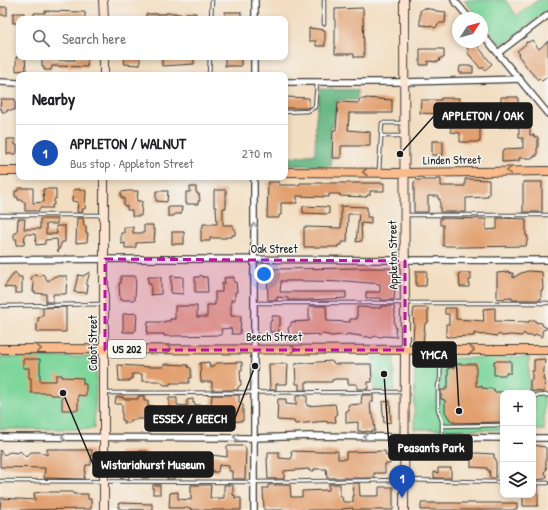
<!DOCTYPE html>
<html lang="en">
<head>
<meta charset="utf-8">
<style>
  :root { --surface:#fff; --page:#f2f2f2; --text:#202124; --muted:#757577; --line:#e0e0e0; --accent:#0b8043 }
  body { margin:0; font-family:"Patrick Hand",sans-serif; background:var(--page); color:var(--text) }
  .controls { position:absolute; right:12px; bottom:12px; display:grid; overflow:hidden; border-radius:8px; box-shadow:0 2px 6px #0003 }
  .controls button { width:36px; height:36px; display:grid; place-items:center; padding:0; border:0; border-bottom:1px solid var(--line); background:var(--surface); color:var(--text); font:20px sans-serif }
  .compass { position:absolute; left:452px; top:12px; width:36px; height:36px; border-radius:50%; background:var(--surface); box-shadow:0 2px 6px #0003; rotate:54deg }
  .you { position:absolute; left:264px; top:274px; width:14px; height:14px; margin:-10px; border:3px solid #fff; border-radius:50%; background:#1a73e8; box-shadow:0 0 0 6px #1a73e833 }
  .badge { display:grid; place-items:center; width:26px; height:26px; border-radius:50%; background:var(--accent); color:#fff; font-size:13px; font-weight:700 }
  .pin { position:absolute; translate:-50% -33px; filter:drop-shadow(0 1px 2px #0008) }
  .pin::after { content:''; position:absolute; top:21px; width:14px; height:12px; background:inherit; clip-path:polygon(0 0,100% 0,50% 100%) }
  .list { margin:0; padding:0; list-style:none }
  h2 { display:flex; justify-content:space-between; align-items:center; height:52px; margin:0; padding:0 16px; font-size:17px }
  h2 small { font-size:13px; font-weight:400; color:var(--muted) }
  .list li { display:grid; grid-template-columns:26px 1fr auto; gap:12px; align-items:center; box-sizing:border-box; height:56px; padding:0 16px; border-top:1px solid var(--line) }
  .list b { display:block; font-size:15px; white-space:nowrap }
  .list p { margin:0; font-size:13px; white-space:nowrap; color:var(--muted) }
  .list em { font-size:13px; font-style:normal; color:var(--muted) }
  .icon { flex:none; width:22px; height:22px; fill:none; stroke:currentColor; stroke-width:2; stroke-linecap:round; stroke-linejoin:round }
  .map { position:relative; flex:none; width:548px; height:510px; overflow:hidden }
  .search { position:absolute; background:var(--surface); box-shadow:0 2px 6px #0003; left:16px; top:16px; width:272px; height:44px; display:flex; align-items:center; gap:10px; box-sizing:border-box; padding:0 14px; border-radius:8px; color:var(--muted); font-size:15px }
  .panel { position:absolute; background:var(--surface); box-shadow:0 2px 6px #0003; left:16px; top:72px; width:272px; height:108px; border-radius:8px }
  .map>svg:first-child { display:block }
  .green { fill:#7fd69b; stroke:#4e795c }
  .forest { fill:#67b783; stroke:#426a50 }
  .building { fill:#e2a070 }
  .lines { fill:none; stroke-linecap:round; stroke-linejoin:round }
  .lane-casing { stroke:#3c3935; stroke-width:4.5 }
  .street-casing { stroke:#3c3935; stroke-width:8 }
  .secondary-casing { stroke:#3c3935; stroke-width:10 }
  .primary-casing { stroke:#3c3935; stroke-width:10 }
  .lane { stroke:#fff; stroke-width:2.5 }
  .street { stroke:#fff; stroke-width:5.5 }
  .secondary { stroke:#fde4d1; stroke-width:8 }
  .primary { stroke:#fabb8c; stroke-width:8 }
  .oneway { stroke:#8b6c54 }
  .oneway2 { stroke:#999 }
  .marked { fill:#b5179e; fill-opacity:0.2; stroke:#b5179e; stroke-width:3; stroke-dasharray:8 5; stroke-linejoin:round }
  .labels { text-anchor:middle; stroke-width:3; stroke-linejoin:round; paint-order:stroke }
  .shield { fill:#f6f6f2; stroke:#5d5d5c; stroke-width:1 }
  .shield-label { font-size:11px; font-weight:bold; fill:#1c1c1c }
  .street-label { font-size:12px; fill:#1c1c1c; stroke:#f6f6f2 }
  .leader { fill:none; stroke:#1c1c1c; stroke-width:1.5 }
  .callout-dot { fill:#1c1c1c; stroke:#f6f6f2; stroke-width:1.5 }
  .callout { fill:#1c1c1c; stroke:#1c1c1c; stroke-width:1.5 }
  .callout-label { font-size:13px; text-anchor:middle; font-weight:bold; fill:#fff }
</style>
</head>
<body>
<div class="map">
<svg width="548" height="510" viewBox="0 0 548 510">
  <rect width="100%" height="100%" fill="#f6f6f2"/>
  <filter id="ink" filterUnits="userSpaceOnUse"><feTurbulence type="fractalNoise" baseFrequency=".025" numOctaves="2"/><feDisplacementMap in="SourceGraphic" scale="8" xChannelSelector="R" yChannelSelector="G"/><feConvolveMatrix kernelMatrix="1 2 1 2 8 2 1 2 1" color-interpolation-filters="sRGB"/></filter>
  <filter id="wash" filterUnits="userSpaceOnUse"><feTurbulence type="fractalNoise" baseFrequency=".012" numOctaves="4" result="noise"/><feDisplacementMap in="SourceGraphic" scale="16" xChannelSelector="R" yChannelSelector="G"/><feGaussianBlur stdDeviation="0.9" result="paint"/><feColorMatrix in="noise" values="0 0 0 0 0 0 0 0 0 0 0 0 0 0 0 0 0 1.4 0 .05"/><feComposite in="paint" operator="in"/></filter>
  <g filter="url(#wash)">
    <rect width="100%" height="100%" fill="#f2ddc0"/>
    <!-- green -->
    <g class="green">
      <path d="M464,0h41l12,16 21,-16h10v10l-46,35 -20,-23v-4h-3z"/>
      <path d="M0,357h97l-3,72h-94z"/>
      <path d="M373,357h21v33h-20z"/>
      <path d="M529,357v33l15,2v38h-11v-37h-30v37l-89,-1 1,-70z"/>
    </g>
    <!-- forest -->
    <path class="forest" d="M320,89l37,1v10h-20l-4,26 -3,2 1,38 -46,-1v-7l30,-4 1,-36z"/>
    <g id="blocks">
      <!-- building -->
      <g class="building">
        <rect x="0" y="7" width="7" height="8"/>
        <path d="M363,8l1,49h-10v-3h-19v-45z"/>
        <path d="M424,8l11,2 1,1 10,1 -1,11h-5l-5,5 -4,-2 -11,-1v-14z"/>
        <path d="M45,11l40,1v7h-51v-6h11z"/>
        <rect x="225" y="12" width="16" height="7"/>
        <path d="M13,13h11v6h-5v4h-6z"/>
        <path d="M166,13h10v1h5v5h-35v-5h20z"/>
        <path d="M186,13h10v6h-11z"/>
        <path d="M309,28l16,2v16h-9v-5h-7z"/>
        <path d="M532,40l7,9 9,-8v35l-6,5 -3,-3 -1,2 -8,-9 -12,-16 2,-1 -3,-3 9,-7v-2h3z"/>
        <path d="M475,43l17,21 -7,6 -2,-3 -2,2 -14,-17 2,-1 -2,-3z"/>
        <path d="M420,49h24v9h-4l-1,4 -11,-1v4h-8z"/>
        <path d="M16,57h9l1,13 -10,1z"/>
        <path d="M42,57h10v3h23v-3h13l-1,10 -35,-1 -1,4h-7v-3h-2z"/>
        <path d="M125,57h15v8l-16,-1z"/>
        <path d="M162,57h32v7l-32,2z"/>
        <rect x="225" y="57" width="16" height="9"/>
        <path d="M460,66h13v7h-14z"/>
        <path d="M285,97l24,1v9l-2,1h-22z"/>
        <path d="M501,97h17v9h9v10h3v19h4v2h4v11h-1v8h-3v2h-15v3l-17,1v-11h2v-2l19,-1v-10h-4v-11h-20v-7h10l-1,-11h-5v-2h-2z"/>
        <path d="M366,98l26,2v13h-43l-1,17 22,2v14h-29v12h-9l1,-28h3l2,-28 21,1 1,-4h6z"/>
        <path d="M441,98h18v5l2,6v15h19v18h-20v-9l-9,-1 -1,-15 -8,-1 -1,-2 -21,-1 1,-13h20z"/>
        <path d="M1,99h14v11h-8v2h-5v-3h-2z"/>
        <path d="M7,139h8v6h2v7l-1,2h-9z"/>
        <rect x="432" y="141" width="11" height="14"/>
        <path d="M436,179h5v7h24v-7l24,1v15h-2v2l-21,1v14h-26v-13h-2v-3h-10v16h-14v-30l2,-2h20z"/>
        <path d="M268,182h11v3h20l1,-2h84v8h-14v4h-3v2l-27,-1v-2h-11v3l-32,-1v7h-16v12h-2v3h-12z"/>
        <rect x="523" y="182" width="19" height="30"/>
        <path d="M190,187h6v5h1v2h2l1,7h-2v3h-12v-12h4z"/>
        <path d="M18,188h15v15l11,-1 -1,-13h13v10h-2v6h-2v3h-13v3h-14v-9h-3v-2h-4v-3h-3v-6h3z"/>
        <path d="M79,189l7,2 -1,18h-3l1,3h-6l1,-10 -6,-1 1,-11z"/>
        <path d="M214,190h12v18h-3v17h10v4h2v6h-3v2h-6v1h-16v3h-9v-13h2v-4h14l-1,-17h-2z"/>
        <path d="M128,191h10l-1,10h5l-1,15h-9v-6h-5v-4h-3v-8h-3v-6z"/>
        <path d="M156,191h12l-1,11 -11,-1z"/>
        <path d="M303,206l26,1v7l-26,-1z"/>
        <path d="M341,206l26,1v10h4v7l-10,-1 1,18 -6,1 3,-28h-11l-1,28h-5v3h-4v2h-34v-20l37,1z"/>
        <path d="M168,207h14l-1,7h-7v2h-6z"/>
        <path d="M77,218h6l1,8h2v7h2l-1,9 -11,1z"/>
        <path d="M440,218l46,1v11l11,-1v-11l29,1v17h2l-2,10 -60,1h-11v-1h-12v-21h-3z"/>
        <path d="M18,219h7l-1,10h16v-10h17v5h-11v10h11l-1,-8h9v16h-3l-4,10 -1,-13 -12,1v4l-9,1 -1,-11h-10l-1,11h-8l1,-6h-3v-6h3z"/>
        <path d="M144,225h9v5h2l-1,12 -18,1v4l-2,1h-9v-5l-4,1v-11h3v-6h9v6h11z"/>
        <rect x="172" y="232" width="12" height="12"/>
        <path d="M366,268h28v18l1,3 -1,11h-13v-2h-15v-6h14v-8l-34,-3h-4v1l-29,-1h-32l-1,11h66v6l-37,2h-21v-2l-11,-1v3h-9l-1,-31z"/>
        <path d="M416,271h11l-1,15h-10z"/>
        <path d="M508,271l2,2h3v5l8,-5 7,-2 14,1 1,18h-2v10h-29v-2l-15,1v-26l10,-1z"/>
        <path d="M15,272l4,5h3v16h-7v-5l-11,-1z"/>
        <path d="M90,272l-4,13 2,1 -1,7 -13,-1 4,-17 5,1z"/>
        <path d="M459,273h12v7h-2v7h-9z"/>
        <path d="M43,274l5,7 7,-5h12l-1,18h-13v8h-7v-8l-11,-1v-1h-2l1,-8 -3,-5 1,-2 2,-2 6,1z"/>
        <path d="M201,275l2,2h4l1,15h-13v-15h4z"/>
        <path d="M121,276h15l-1,24h-15l-1,-17h2z"/>
        <path d="M171,276l12,1v17l-12,-1z"/>
        <path d="M148,277h13v17l-10,1v-11h-3z"/>
        <path d="M234,277v5h2l1,10h-2v8h-4v16h10l-1,18h-8l-1,-6 -10,1 1,6 -49,1h-9v-2h-17l1,-12h17v-1h5v-2h5v-13h22v11h10v-12h8v-13h7v-9h3l-1,-5z"/>
        <path d="M309,306h17l1,15 23,1v-3h7v-12l24,1v-2h13l1,7 -1,10 2,5 -1,4 2,5 -13,-1 -3,1 -5,-1 -5,2 -6,-2 -2,2 -2,-2 -14,-2 -2,2 -4,-1 -9,1 -9,-2 -4,2 -1,-2 -18,1 -6,-1 -4,4 -2,-10 3,-3v-3l18,-1z"/>
        <path d="M66,307v25h-29v-8l1,-1v-5h2v-2h3v-8z"/>
        <path d="M414,308h14v15h-3l-2,21h-9l-1,-3 1,-17 -1,-10z"/>
        <path d="M445,308h11v11l28,2 -1,-12 12,-1v13l34,1 1,-2h5v2l7,1v2l5,3 -5,3v6l-7,-3 -1,3 -2,-2 -5,1 -3,-3 -2,3 -11,-1 -9,1 -3,-2 -2,2 -13,-2 -2,1 -8,-2v3l-28,1v-13h3v-10h-4z"/>
        <path d="M137,313l-1,17 -2,2h-11v-18z"/>
        <path d="M272,316h8v10h-2l1,6h-9v-11h2z"/>
        <path d="M23,359h17v22h16v-6h6v2l21,1v6h3v12l-8,-1v15h-16v-15h-11l-2,-2h-18v-15h-2v-10h-6z"/>
        <path d="M545,359l-2,21h2l-1,12 -14,-1v-11h2v-9h2v-11z"/>
        <path d="M331,361l4,3h36l1,18h-4v7h-11v-5h-9v-5h-12l-4,1v2h-26v8h-7v-6h-3l-1,-20z"/>
        <path d="M494,361h17v12h-5v2h-12z"/>
        <path d="M209,362l1,6 7,-5 25,-1v8h-2l1,15 -3,2v3h-26v-8h-11l-1,-19z"/>
        <path d="M164,364l24,1v2l3,1v10h-2v5h-19v2h-6l-4,-4h-18v-7h-10v5h-2v2h-11l-1,-16 34,2h10l2,-1z"/>
        <path d="M269,364h19l-1,20h-11v6h-6z"/>
        <path d="M455,364h21v22h6v2l12,1v3h9v30l-49,1v-2h-3l-6,-9v-12l-4,-1v-9h5v-3h2v-19h7z"/>
        <path d="M212,395h27v8l4,2v16l-17,1v1l-32,-1v2h-11v-2h-10v1l-26,-1v-3h-11v1h-6v3h-6v-3h-2v-16h-7l1,-7h7v2h15v-3h6v5h4v5h5v6h12v-4h4v-10h8v7l10,1v-6l6,-1v4h2v2h16z"/>
        <path d="M299,395l8,1v10l28,-2 2,11 -2,1 1,6 -9,1v-2l-32,3 -1,-3 -17,-1 1,-21h8v5l10,1v-9h3z"/>
        <path d="M362,395h11v7h-3l1,12h2l2,17h-4l-1,1 -2,-1 -6,1 -1,-1h-3v-9l-12,1v-12h3l-1,-6 13,-1z"/>
        <path d="M390,401l1,21 -7,1 -2,-21z"/>
        <path d="M533,445l12,2 1,1v20l1,1 -3,3 3,4 -2,3 -12,1z"/>
        <path d="M227,446h16l3,2 -1,31h-13v-8h-3v-5l-10,-1 -1,7h-5v-2h-2l1,-15 15,2z"/>
        <path d="M47,449h10v1h35l-1,15h-5l-2,14 -40,-1 1,-10 -45,-1v-17l4,5 6,-3 8,1 2,-2 6,6 5,-5h9l7,3z"/>
        <path d="M138,451h9v8l10,1v-5h18v-2h7v2h17v19h-7v-4h-17l-1,9h-7l1,-9h-9v-5h-10v13h-7v-9h-14l1,10 -9,-1 -1,-26z"/>
        <path d="M291,451l30,1v-1h17v8h8v-7l39,-1 1,5h2v3h2v5h-5v9h-11v5h-47l-1,-9h-12v2h-5v-2l-25,2v8h-16l-1,-21h1v-6h11v6l12,1 1,-2z"/>
        <path d="M476,453l18,1v4l2,1v19h-6l-1,-8h-2v-2l-16,-1v-13z"/>
        <path d="M438,468h13v10h-17v-6l4,1z"/>
        <path d="M353,483h6l1,13h19v-9h14v23h-40v-2l-11,1v1h-78l-1,-22h5v-3h22l1,12h11v-6l27,-1v-6h11v12h2l1,6h10v-6h1z"/>
        <rect x="153" y="485" width="7" height="9"/>
        <path d="M191,485h20l-1,13h14v-13h9v10h2v3h6v12h-50v-2h-22l1,-15 8,-1v7l13,1z"/>
        <path d="M533,486h5v20h-15v-11h10z"/>
        <path d="M42,492h31v2h15v5h3v10l-91,1 1,-12 34,2 -1,-7z"/>
        <path d="M119,503l33,1v6l-33,-1z"/>
        <path d="M421,503h96v6h-3v1h-93z"/>
      </g>
    </g>
  </g>
  <g filter="url(#ink)">
    <use href="#blocks" fill-opacity="0" stroke="#3c3935" stroke-width="1"/>
    <g class="lines">
      <!-- lane casing -->
      <g class="lane-casing">
        <g id="lane">
          <path d="M211,19l1,-19"/>
          <path d="M324,24v-24"/>
          <path d="M209,75l1,-18"/>
          <path d="M285,112l23,-1 7,-4 2,-24"/>
          <path d="M381,136h21"/>
          <path d="M379,170l3,-47h22"/>
          <path d="M0,215h103"/>
          <path d="M407,215h141"/>
          <path d="M255,303h293"/>
          <path d="M2,306l100,-2"/>
          <path d="M441,352l-1,28 -2,5v24l4,12v15"/>
          <path d="M105,393l299,-1"/>
          <path d="M533,396l15,-1"/>
          <path d="M442,426l61,-1"/>
          <path d="M0,481l254,1 150,-2 99,2"/>
          <path d="M533,483h15"/>
        </g>
      </g>
      <!-- street casing -->
      <g class="street-casing">
        <g id="street">
          <path d="M454,0l15,18"/>
          <path d="M255,19v-19"/>
          <path d="M482,34l66,80"/>
          <path d="M498,53l50,-38"/>
          <path d="M254,75v-18"/>
          <path d="M0,82l19,1"/>
          <path d="M285,82h120l115,-3"/>
          <path d="M254,177v333"/>
          <path d="M0,260c183,-3 365,1 548,0"/>
          <path d="M0,437l254,1 55,-2 194,2"/>
          <path d="M533,438h15"/>
        </g>
      </g>
      <!-- secondary casing -->
      <g class="secondary-casing">
        <g id="secondary">
          <path d="M103,0l1,19"/>
          <path d="M404,0l1,350 -1,160"/>
          <path d="M104,57v18"/>
          <path d="M104,510v-333"/>
        </g>
      </g>
      <!-- primary casing -->
      <g class="primary-casing">
        <g id="primary">
          <path d="M0,171h19"/>
          <path d="M285,172l119,1 144,-2"/>
          <path d="M0,349l548,1"/>
        </g>
      </g>
      <!-- lane -->
      <use href="#lane" class="lane"/>
      <!-- street -->
      <use href="#street" class="street"/>
      <!-- secondary -->
      <use href="#secondary" class="secondary"/>
      <!-- primary -->
      <use href="#primary" class="primary"/>
    </g>
    <!-- one-way arrows -->
    <defs><path id="oneway-chevron" d="M-2-3.5L2.5 0L-2 3.5" fill="none" stroke-width="1.6" stroke-linecap="round" stroke-linejoin="round"/></defs>
    <g class="oneway">
      <use href="#oneway-chevron" transform="translate(509 171) rotate(179)"/>
      <use href="#oneway-chevron" transform="translate(365 172) rotate(-180)"/>
      <use href="#oneway-chevron" transform="translate(39 349) rotate(1)"/>
      <use href="#oneway-chevron" transform="translate(169 349)"/>
      <use href="#oneway-chevron" transform="translate(293 349)"/>
      <use href="#oneway-chevron" transform="translate(472 350)"/>
    </g>
    <g class="oneway2">
      <use href="#oneway-chevron" transform="translate(254 226) rotate(-91)"/>
      <use href="#oneway-chevron" transform="translate(64 437) rotate(180)"/>
      <use href="#oneway-chevron" transform="translate(236 437) rotate(-180)"/>
      <use href="#oneway-chevron" transform="translate(366 437) rotate(-179)"/>
    </g>
  </g>
  <!-- marked area -->
  <path class="marked" d="M105,259l300,2v89h-300z"/>
  <g class="labels">
    <!-- shield labels -->
    <rect class="shield" x="108" y="340" width="38" height="18" rx="3"/>
    <g class="shield-label">
      <text x="127" y="353">US 202</text>
    </g>
    <!-- street labels -->
    <g class="street-label">
      <text transform="translate(452 160) rotate(-1)" y="4">Linden Street</text>
      <text x="274" y="253">Oak Street</text>
      <text transform="translate(393 255) rotate(-91)" y="4">Appleton Street</text>
      <text x="274" y="341">Beech Street</text>
      <text transform="translate(93 343) rotate(-90)" y="4">Cabot Street</text>
    </g>
  </g>
  <!-- callouts -->
  <path class="leader" d="M400 154L434 116M459 411L456 354M255 366L235 418M384 374L389 447M63 393L93 464"/>
  <g class="callout-dot">
    <circle cx="400" cy="154" r="4"/>
    <circle cx="459" cy="411" r="4"/>
    <circle cx="255" cy="366" r="4"/>
    <circle cx="384" cy="374" r="4"/>
    <circle cx="63" cy="393" r="4"/>
  </g>
  <g class="callout">
    <rect x="434" y="103" width="98" height="25" rx="4"/>
    <rect x="413" y="342" width="43" height="25" rx="4"/>
    <rect x="145" y="406" width="90" height="25" rx="4"/>
    <rect x="389" y="435" width="83" height="25" rx="4"/>
    <rect x="93" y="452" width="120" height="25" rx="4"/>
  </g>
  <g class="callout-label">
    <text x="483" y="120">APPLETON / OAK</text>
    <text x="434" y="359">YMCA</text>
    <text x="190" y="423">ESSEX / BEECH</text>
    <text x="431" y="452">Peasants Park</text>
    <text x="153" y="469">Wistariahurst Museum</text>
  </g>
</svg>
<div class="controls">
<button>+</button>
<button>−</button>
<button><svg class="icon" aria-label="layers" viewBox="0 0 24 24"><path d="M12 4l9 5-9 5-9-5zM3 14l9 5 9-5"/></svg></button>
</div>
<svg class="compass" viewBox="-18 -18 36 36"><path d="M0-13l5 13h-10z" fill="#e53935"/><path d="M0 13l5-13h-10z" fill="#757577"/></svg>
<div class="you"></div>
<div class="pin badge" style="left:402px;top:498px;background:#1a4fb4">1</div>
<div class="search"><svg class="icon" aria-label="search" viewBox="0 0 24 24"><circle cx="10" cy="10" r="6"/><path d="M15 15l6 6"/></svg>Search here</div>
<section class="panel">
<h2>Nearby<small></small></h2>
<ul class="list">
<li><span class="badge" style="background:#1a4fb4">1</span><div><b>APPLETON / WALNUT</b><p>Bus stop · Appleton Street</p></div><em>270 m</em></li>
</ul>
</section>
</div>
</body>
</html>
